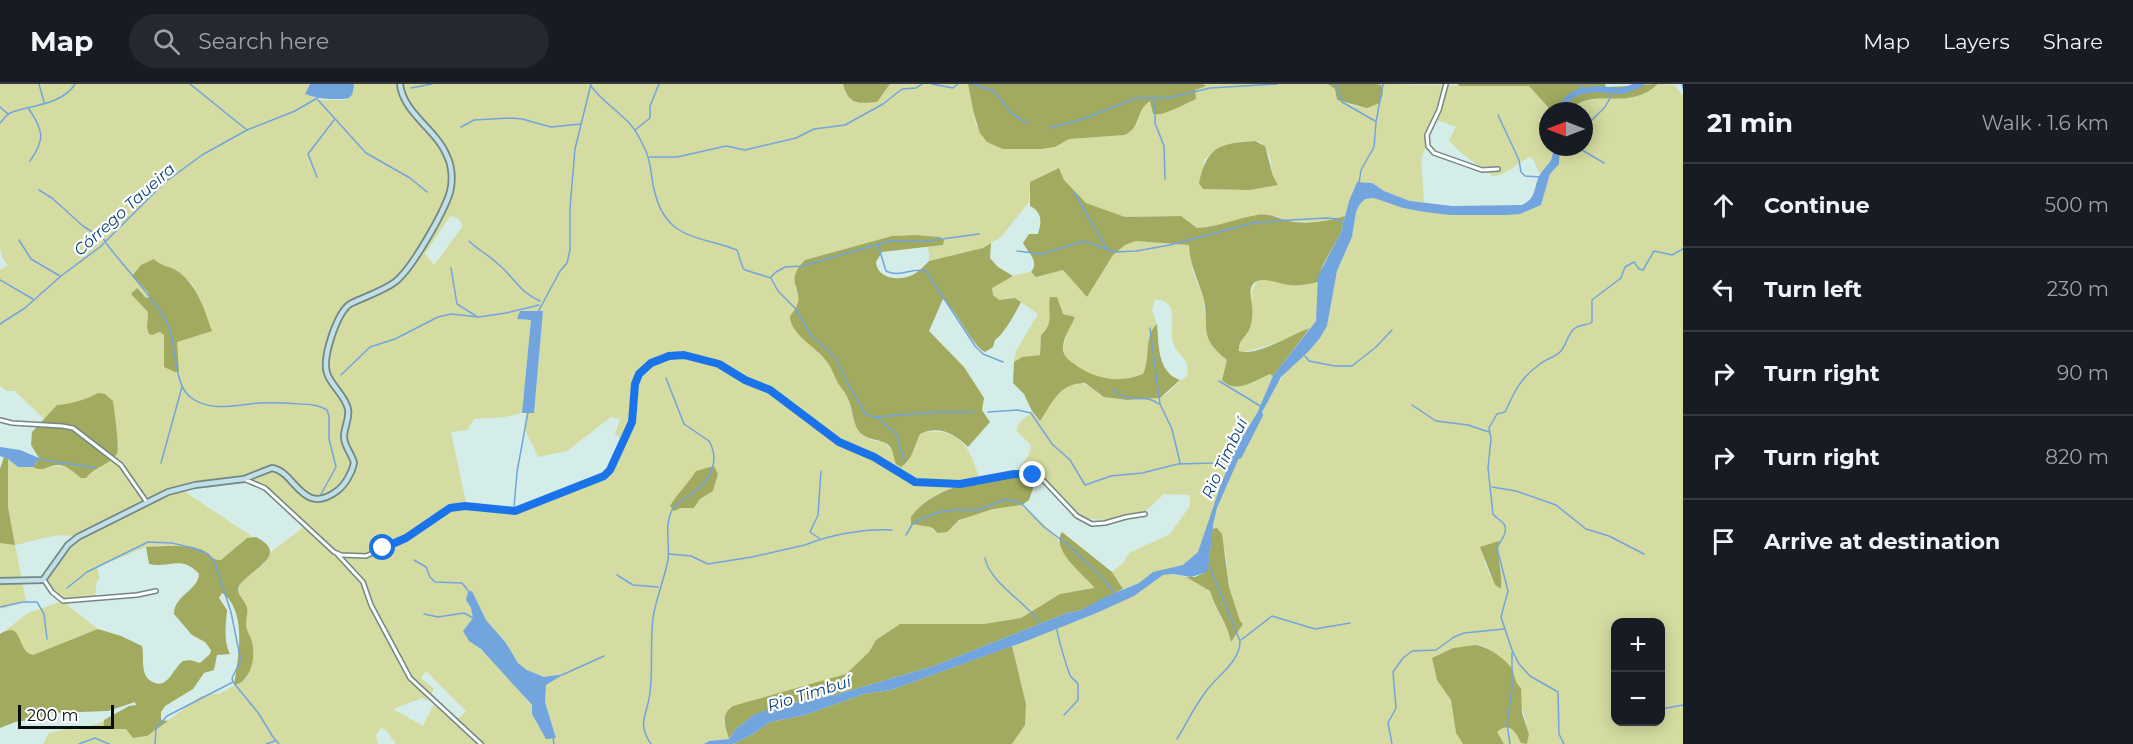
<!DOCTYPE html>
<html lang="en">
<head>
<meta charset="utf-8">
<style>
  :root { --surface:#171b24; --page:#242831; --text:#f1f3f6; --muted:#9ea1a6; --line:#363941 }
  body { margin:0; font-family:Montserrat,sans-serif; background:var(--page); color:var(--text) }
  .controls { position:absolute; right:18px; bottom:18px; display:grid; overflow:hidden; border-radius:12px; box-shadow:0 3px 15px #0003 }
  .controls button { width:54px; height:54px; display:grid; place-items:center; padding:0; border:0; border-bottom:2px solid var(--line); background:var(--surface); color:var(--text); font:30px sans-serif }
  .compass { position:absolute; left:1539px; top:18px; width:54px; height:54px; border-radius:50%; background:var(--surface); box-shadow:0 3px 15px #0003; rotate:270deg }
  .scale { position:absolute; left:18px; bottom:15px; width:96px; box-sizing:border-box; padding-left:6px; border:3px solid #060e0d; border-top:0; font-size:16px; line-height:21px; white-space:nowrap; color:#060e0d; -webkit-text-stroke:4px #fff; paint-order:stroke }
  .stop { position:absolute; width:18px; height:18px; margin:-14px; border:4px solid #1a73e8; border-radius:50%; background:#fff }
  .stop.end { background:#1a73e8; border-color:#fff; box-shadow:0 2px 6px #0008 }
  .list { margin:0; padding:0; list-style:none }
  h2 { display:flex; justify-content:space-between; align-items:center; height:78px; margin:0; padding:0 24px; font-size:26px }
  h2 small { font-size:20px; font-weight:400; color:var(--muted) }
  .list li { display:grid; grid-template-columns:39px 1fr auto; gap:18px; align-items:center; box-sizing:border-box; height:84px; padding:0 24px; border-top:2px solid var(--line) }
  .list b { display:block; font-size:22px; white-space:nowrap }
  .list em { font-size:20px; font-style:normal; color:var(--muted) }
  .icon { flex:none; width:33px; height:33px; fill:none; stroke:currentColor; stroke-width:2; stroke-linecap:round; stroke-linejoin:round }
  .map { position:relative; flex:none; width:1683px; height:660px; overflow:hidden }
  header { display:flex; align-items:center; gap:36px; box-sizing:border-box; height:84px; padding:0 30px; background:var(--surface); border-bottom:2px solid var(--line) }
  header strong { font-size:28px }
  nav { display:flex; gap:33px; margin-inline-start:auto; font-size:21px }
  .search { width:420px; height:54px; background:var(--page); display:flex; align-items:center; gap:15px; box-sizing:border-box; padding:0 21px; border-radius:33px; color:var(--muted); font-size:22px }
  main { display:flex }
  aside { flex:1; background:var(--surface) }
  .map>svg:first-child { display:block }
  .green { fill:#d4dca1; fill-rule:evenodd }
  .forest { fill:#a1aa5e }
  .water { fill:#72a5de }
  .lines { fill:none; stroke-linecap:round; stroke-linejoin:round }
  .stream { stroke:#72a5de; stroke-width:1.5 }
  .river { stroke:#72a5de; stroke-width:6 }
  .street-casing { stroke:#728884; stroke-width:6 }
  .secondary-casing { stroke:#728884; stroke-width:8 }
  .street { stroke:#fff; stroke-width:3 }
  .secondary { stroke:#c0dfe6; stroke-width:4.5 }
  .route { stroke:#1a73e8; stroke-width:8 }
  .labels { text-anchor:middle; stroke-width:4.5; stroke-linejoin:round; paint-order:stroke }
  .water-label { font-size:16px; font-style:italic; fill:#0a4377; stroke:#fff }
</style>
</head>
<body>
<header>
<strong>Map</strong>
<div class="search"><svg class="icon" aria-label="search" viewBox="0 0 24 24"><circle cx="10" cy="10" r="6"/><path d="M15 15l6 6"/></svg>Search here</div>
<nav><a>Map</a><a>Layers</a><a>Share</a></nav>
</header>
<main>
<div class="map">
<svg width="1683" height="660" viewBox="0 0 1683 660">
  <rect width="100%" height="100%" fill="#d5ede8"/>
  <!-- green -->
  <g class="green">
    <path d="M0,0h310l-4,10 16,6h24l8,-10v-6h489l2,9 32,9 13,-18h78l8,41 27,24h38l14,-2 14,-8 56,-4 12,-11 5,-17 8,-6 3,13c13,2 30,-10 42,-15v-9l10,-5 -2,-1h125l7,5 2,11 22,7 17,-23 153,2 19,21v40h5c0,13 -5,18 -13,27l-7,-15 -3,-2c-13,6 -25,19 -37,19l-33,-24 -11,-12 7,-13 -19,-7 -16,39 3,43 -14,-1 -26,-10 -12,-8 -15,-1 -8,19 -4,15 -19,5 -18,1 -19,-1 -13,-5 -79,12 -16,-12 -56,1 -39,-14 -22,-23 -5,-12 -29,14 -1,20 -28,35 -18,11 -54,13v-9l-2,-5 16,-2 -3,-8 -24,-2 -24,1 -87,24 -10,28c10,9 3,19 -5,28l15,23 23,24 20,35 6,23 5,10 7,6 8,4h9l10,10 1,7 13,5 12,-29c8,-3 11,-2 19,-2 29,1 34,27 43,50 -27,6 -61,11 -70,42l20,3 2,4 20,-4c13,-17 49,-19 69,-22l36,32v5l37,45 -35,7 -39,24 -37,6h-84l-24,16 -7,12 -23,22 -123,45 6,20 -20,2 -5,3h-308l-10,-14 -5,-2 -5,7 2,9h-335l6,-11 17,-4 14,1 24,-9 -1,8h23l12,9 9,-2 54,-40 20,-3 26,-15 6,-20v-9l-7,-22v-23l-6,-7 -2,-9 6,-9 20,-15 6,-11 35,-27c-8,-6 -13,-13 -20,-20 -10,-10 -23,-19 -36,-25l-67,9 71,47 -6,1 -26,22 -59,-15 -16,2 -49,20 3,12 -3,1 -2,18 -24,3 -4,4 31,24 -65,26c-17,-3 -6,-22 -27,-25l22,-17 32,-11 -9,-12 -5,-10 8,-8 23,-34c-17,-8 -44,4 -62,7l11,56 -24,8 -2,-4v-62l15,1 -7,-37v-48l9,8h16l5,3c19,-5 27,-7 43,8h5l33,-33 -4,-15 -2,-29 -22,-4 -26,8 -6,-1 -15,15 -29,-28h-8l-7,-5v-116l8,-5 -5,-6 -3,-10zM1255,57l7,2 8,14 3,19 4,7 -27,7 -47,-1 1,-29c20,-17 24,-18 51,-19zM450,132l8,2 5,8 -29,39 -9,-11zM156,179l21,7 15,14 9,16 -24,42 -13,1 1,-5 -3,-6 -7,2 -8,-13 1,-9 -7,-8 8,-7 -1,-5zM543,228l-9,101 -8,-1 -2,16 14,29 29,-6 44,-34 9,2 -5,15 8,8 -18,33 -18,9 -62,25 -16,4 -42,-6 -16,-75 16,-2 7,-11 30,-2 18,-4 9,-93 -13,-1zM714,383l4,7 -5,17 -13,8 -5,9h-14l-5,-11 13,-14zM473,509l13,27 20,23 12,20 9,7 17,7 18,-3 -16,10 -1,18 11,35c-20,-27 -41,-51 -63,-76 -10,-10 -22,-18 -30,-30l10,-13 -2,-10 -5,-8zM426,587l40,40 -7,7 -26,-13 -10,21 -30,-17 29,-11 5,3 7,-12 -13,-11z"/>
    <path d="M1658,0l18,1 2,5 5,5v649h-156l2,-10 -16,-60 -3,-8 -21,-16 -5,-4 -9,-1 -22,3 -21,10 19,42 5,33 7,11h-451l13,-19 1,-21 -14,-58 87,-34 35,-16 29,-21 7,-1 16,3 24,14c5,18 16,31 21,50l12,-17 -3,-2 -11,-35 -3,-32 -9,-27 -5,1 5,-21 17,-40 43,-84 10,-14 16,-14 17,-18 7,-12 10,-55 15,-34 4,-25 4,-8 5,-5 9,-1 29,10 47,7 70,-1 21,-9 9,-31 9,-11 1,-16h24v-36h-15c23,-25 60,1 89,-27zM1499,458c-3,16 4,31 2,47l-6,-4 -11,-23zM1616,538h44v100h-44z"/>
    <path d="M1136,157l54,4 3,27 10,25 2,17 9,35 13,11 -5,20 31,3 17,-9 3,2 -16,37 -25,44 -33,95 -16,13 -34,11 -5,5 -21,8 -11,-17 11,-9 6,-10 41,-19 20,-28v-11l-26,-1 -26,24 -31,2 -34,-2c-6,-20 -30,-33 -46,-45l-15,3c5,-6 23,-24 18,-32 -4,-5 -11,-9 -14,-14l5,-9 11,-9 8,9c5,-8 19,-31 25,-34 19,-13 29,8 46,11 12,3 34,2 47,0 11,-2 19,-17 29,-22 4,-20 -10,-18 -14,-34 -5,-17 9,-40 -18,-43l-3,11 5,14c-14,13 -6,34 -14,50 -23,9 -47,7 -67,-8 -5,-4 -11,-7 -12,-14 -2,-7 2,-12 3,-18 1,-6 1,-13 1,-19l-5,-1 -3,-4v-8l-11,3c2,14 2,20 -8,30l-1,20 -18,2 -8,5 2,-11 22,-37 -23,-16 -16,2 -6,-5 -1,-7 23,-13 16,-3 6,5 26,-7 24,27 26,-42 8,-8z"/>
    <path d="M1259,196h11l24,5 24,-3c0,12 3,31 -4,42 -5,8 -61,28 -73,28l-3,-5c3,-7 10,-14 12,-21 5,-17 -4,-36 9,-46z"/>
    <path d="M1503,644c13,0 13,7 20,16h-19l-7,-12z"/>
  </g>
  <!-- forest -->
  <g class="forest">
    <path d="M843,0h47l-13,18c-19,2 -29,2 -34,-18z"/>
    <path d="M968,0h235l3,2 -11,4 1,9c-11,5 -34,18 -43,15l-3,-13c-15,10 -8,25 -25,34l-56,4 -14,8 -14,2h-38l-16,-7 -7,-9 -6,-19z"/>
    <path d="M1328,0h48l5,1 2,8 -3,10 -13,5 -30,-8 -2,-11z"/>
    <path d="M1458,0h147l1,3c18,0 34,-3 52,-3 -30,29 -66,1 -89,27h-21v12v-16l-19,-21h-70z"/>
    <path d="M1255,57l10,5 8,30 5,9 -28,5 -47,-1 -4,-6c8,-36 20,-40 56,-42z"/>
    <path d="M1059,84l5,12 22,23 39,14 56,-1 16,12c21,-1 40,-10 60,-13 12,-2 21,3 32,6 18,4 39,0 56,-5l-4,16 -19,35 -4,15c-9,2 -19,4 -28,3 -11,0 -34,-13 -39,3 -2,9 3,19 1,28 0,5 -1,10 -3,14 -4,8 -11,11 -10,21 17,6 53,-17 71,-23l-37,48 -3,-2c-14,6 -34,21 -48,6l5,-20c-31,-24 -16,-34 -24,-64 -6,-18 -13,-32 -14,-51l-53,-4 -11,4 -12,10 -26,42 -24,-27 -27,7 -5,-5c9,-11 -3,-19 -8,-29l6,-9h9c4,-13 4,-22 -8,-28v-24z"/>
    <path d="M916,151l24,2 4,3 -1,5 -61,7 -6,10c1,16 21,19 34,14 8,-3 13,-9 19,-15l54,-13 8,-5 -1,15 8,9 15,9 -21,12 1,7 6,5 16,-2 6,4c-6,12 -17,32 -26,38l-2,7 -8,5c-12,-5 -28,-41 -42,-53l-14,32 35,36 20,31 -2,12 8,12 -22,25c-13,-13 -29,-22 -48,-13 -6,12 -7,25 -19,33l-5,-3c-2,-4 -2,-9 -4,-14 -6,-14 -24,-6 -34,-20 -6,-10 -5,-21 -10,-31 -2,-6 -7,-11 -10,-16 -4,-7 -6,-15 -11,-21 -10,-15 -37,-27 -37,-46 23,-26 -11,-30 15,-56l87,-24z"/>
    <path d="M154,175c7,8 17,7 25,13 19,15 25,37 33,59l-35,11 2,29 -4,1 -11,-5v-32l-4,-3 -8,3 -3,-1 -2,-6 1,-16 -17,-18 6,-6 9,10 3,-1 -1,-5 -16,-16 9,-11z"/>
    <path d="M1050,213h7l6,17 12,3c-4,10 -12,20 -12,31 0,7 4,11 10,15 21,16 45,21 70,11 8,-16 0,-37 14,-50 2,21 0,48 23,56l-20,18 -33,2 -23,-3 -19,-14c-26,0 -32,19 -45,38l-8,-10 -8,-17 -11,-11 1,-21 8,-5 18,-2 1,-20c14,-14 6,-20 9,-38z"/>
    <path d="M98,309l7,1 8,7c1,9 7,47 4,53 -1,1 -6,6 -7,7 -9,6 -17,8 -24,17h-5c-6,-5 -15,-13 -23,-13 -10,0 -15,8 -25,2l6,-9 -8,-13 1,-13 25,-27c13,-1 29,-5 41,-12z"/>
    <path d="M4,373l4,2v48l7,38 -15,-2v-74z"/>
    <path d="M714,382l4,8 -5,17 -13,8 -6,9h-13l-7,3 -4,-5c7,-12 18,-22 26,-35z"/>
    <path d="M1027,389l9,7 -7,20 -7,5 -29,4 -34,11 -12,12 -9,1 -7,-6 -20,-3v-7c25,-35 77,-36 116,-44z"/>
    <path d="M1217,444l5,6 7,53 11,34 3,3 -12,18c-4,-20 -16,-33 -21,-51l-24,-14h9l9,-4 5,-11 3,-33z"/>
    <path d="M1062,448l50,40 11,17 -42,21 -14,3 -133,53 -99,29 -48,9 -35,12 -17,14 -6,9c-4,-14 -9,-24 4,-33l113,-32 23,-22 7,-12 24,-16h84l37,-6 39,-24 33,-6 1,-1c-11,-13 -44,-38 -32,-55z"/>
    <path d="M256,453c37,19 -10,33 -18,51 0,8 5,10 8,17 3,6 0,12 0,19 0,6 4,11 6,18 4,15 -1,40 -18,43 4,-26 14,-74 -12,-92l-3,5 8,12c-1,14 -4,30 3,44l-13,1 -3,15 -10,3 -11,16 -28,17 -4,6v8l7,1 -21,15 -14,2 -7,-9h-23l1,-9 25,-14 7,-1 -1,-3 -27,9 -56,2 -17,6 -20,3 -15,6v-94c24,-15 16,18 33,21l65,-26 23,7 21,10c3,12 -3,30 11,36 5,3 10,2 14,-2 6,-5 9,-14 16,-19l7,-1 10,3 10,-9 1,-4 -6,-8 -13,-7 -18,-21c0,-19 24,-23 25,-40 -17,-20 -32,-5 -50,-10l-3,-17c12,-1 42,-2 54,2 9,3 10,11 21,11l26,-22z"/>
    <path d="M1499,457c-3,16 4,32 2,48l-6,-4 -15,-38z"/>
    <path d="M1475,561c12,1 27,12 35,21 6,7 3,16 11,22l1,25 7,21 -2,10 -6,-1c-5,-11 -12,-22 -24,-11l7,12h-41l-7,-11 -5,-33 -14,-20 -5,-22 21,-10z"/>
    <path d="M1012,562l14,58 -1,21 -13,19h-279l20,-10 17,-12 35,-7 59,-21 27,-4z"/>
  </g>
  <!-- water -->
  <g class="water">
    <path d="M310,0h44c-1,16 -5,15 -19,15 -11,0 -19,-1 -30,-5z"/>
    <path d="M1553,63h7l-1,17 -9,10 -9,31 -21,9 -14,1h-56l-25,-3 -22,-4 -29,-10 -9,1 -5,5 -4,8 -4,25 -15,34 -10,55 -7,12 -12,14 -27,25 -36,67 -28,64 -4,17 -4,37 -2,9 -3,2 -13,4 -18,-3 -10,1 -29,21 -35,16 -70,28 -138,50 -27,4 -59,21 -35,7 -17,12 -20,10h-29l5,-3 20,-2 6,-9 17,-14 9,-4 26,-8 48,-9 99,-29 133,-53 14,-3 22,-12 36,-15 14,-11 30,-7 15,-13 22,-65 15,-37 22,-37 16,-37 43,-55 2,-45 23,-44 8,-31 8,-19 15,1 12,8 26,10 42,5 70,-1c16,-7 11,-20 19,-32 8,-11 12,-11 12,-26z"/>
    <path d="M520,227h23l-9,102h-12l9,-93 -14,-1z"/>
    <path d="M0,363l20,3 19,8 -6,9h-15l-10,-8 -8,-3z"/>
    <path d="M472,507l14,29 20,23 12,20 9,7 17,7 20,-3 -18,11 -1,17 11,36 -10,1 -14,-25v-9l-51,-56 -12,-8 -6,-10 10,-13 -2,-10 -5,-8 2,-8z"/>
  </g>
  <g class="lines">
    <!-- stream -->
    <g class="stream">
      <path d="M39,0l5,18"/>
      <path d="M190,0l57,46"/>
      <path d="M932,0l21,4 5,-4"/>
      <path d="M972,0l22,7 17,22 17,11"/>
      <path d="M1336,0l6,18 33,19"/>
      <path d="M1682,0l1,4"/>
      <path d="M591,2c9,13 22,21 33,32 9,7 16,20 21,31 6,12 6,27 9,40 11,51 43,46 83,61l6,18 2,2 26,8 7,13 17,17 16,27 24,22 13,27 18,31 10,2 60,-5h38"/>
      <path d="M411,4l21,-4"/>
      <path d="M1580,8l1,-8"/>
      <path d="M1155,14v25l9,23 1,33"/>
      <path d="M318,16l48,53 44,25 17,14"/>
      <path d="M0,23l8,7"/>
      <path d="M29,25c14,21 17,30 1,52"/>
      <path d="M1498,31l21,45 2,12 4,4 15,1"/>
      <path d="M0,39c3,-3 6,-8 10,-10 21,-8 52,-8 65,-29"/>
      <path d="M461,43l13,-7 37,-2 11,1 29,8 30,-3"/>
      <path d="M1049,44l34,-9 53,-21h32l42,-10 67,-4"/>
      <path d="M1584,44l21,-21 9,-16"/>
      <path d="M635,46l15,-12v-12l9,-22"/>
      <path d="M1577,63l27,16"/>
      <path d="M649,73h28l49,-11 19,4 51,-12 18,-9 31,-4 38,-21 19,-15 14,-1 6,-4"/>
      <path d="M317,93l-9,-23 26,-34"/>
      <path d="M1359,99l2,-13 13,-23 2,-25 7,-38"/>
      <path d="M39,106l13,8 31,28 23,15"/>
      <path d="M1074,108l33,57"/>
      <path d="M19,156l12,19 29,17"/>
      <path d="M469,157c9,9 20,14 29,23 16,13 21,28 42,37"/>
      <path d="M106,159c17,23 52,59 63,84 7,18 5,56 20,69 20,17 47,9 70,7 14,-1 28,0 42,1 9,0 18,1 26,6l2,6v23l7,28 -16,29"/>
      <path d="M878,161l8,26c13,7 27,-4 40,0l49,75 8,8 20,8"/>
      <path d="M1017,167l25,3 42,-13 30,11 22,-1 34,-6 83,-22 21,-2 52,-3 12,1 7,6"/>
      <path d="M451,184l6,36 19,12"/>
      <path d="M771,193l5,-5 9,-5 17,-1 88,-25h37l52,-7"/>
      <path d="M0,196l33,19"/>
      <path d="M538,228l22,-41 7,-8 3,-13v-42l5,-59 16,-65"/>
      <path d="M0,240l25,-16 36,-32 39,-29 64,-64 38,-28 45,-25 48,-19 24,-14"/>
      <path d="M1150,244l10,76 12,25 8,34"/>
      <path d="M1305,272l4,5 26,5h17l24,-19 16,-17"/>
      <path d="M341,291l29,-28 25,-8 43,-22 13,-3 28,3 27,-4 33,-8"/>
      <path d="M1219,297l43,26"/>
      <path d="M1113,305c16,17 31,3 46,15"/>
      <path d="M1412,321l24,16 32,4 21,7"/>
      <path d="M988,328l30,-2 13,3 21,31 18,16 15,25 26,-9 31,-3 36,-9 36,-1 16,-3"/>
      <path d="M877,333l19,17 8,27"/>
      <path d="M38,375l58,9"/>
      <path d="M161,379l21,-76"/>
      <path d="M1492,403l24,4 40,14 30,24 23,7 35,18"/>
      <path d="M514,424l3,-36 11,-60"/>
      <path d="M906,451l7,-12 26,-11 15,-2h24l25,-10 12,1 8,4 21,22 23,17 35,33 14,18"/>
      <path d="M819,454l-9,-6 8,-17 3,-44"/>
      <path d="M669,470l22,2 17,8 44,-7 53,-12c24,-10 61,-17 87,-15"/>
      <path d="M985,474c4,24 42,45 55,65"/>
      <path d="M414,476l12,7 4,10 5,5 27,1 8,10"/>
      <path d="M617,491l16,10 25,2"/>
      <path d="M67,504l20,-16 61,-30 24,1 21,5 15,6 6,7 17,51 9,45v5l-8,16 1,4 -66,34 -11,12 -1,16"/>
      <path d="M0,523l23,-5h14l7,12 3,25"/>
      <path d="M424,530l14,3 26,-4 9,5"/>
      <path d="M1057,545c0,6 11,43 14,48 2,2 5,4 7,7v16l-14,15"/>
      <path d="M1241,556l31,-24 43,13 35,-6"/>
      <path d="M562,591l42,-19"/>
      <path d="M233,598l26,32 14,23 6,7"/>
      <path d="M1661,625l22,-4"/>
      <path d="M553,654l1,6"/>
      <path d="M1177,655c10,-16 18,-34 30,-49 11,-15 33,-28 33,-49l-32,-78"/>
      <path d="M79,660l16,-6 14,6"/>
      <path d="M266,660l9,-3"/>
      <path d="M651,660c-15,-21 -3,-30 -1,-52 3,-25 0,-49 3,-74 3,-20 11,-38 15,-58 2,-16 -4,-34 4,-50 3,-6 12,-10 17,-14 19,-14 33,-32 20,-55l-25,-17 -18,-46"/>
      <path d="M1392,660l-4,-21 8,-15 -3,-36 10,-14 9,-7 24,-1 18,-13 10,-4 40,-4"/>
      <path d="M1510,660l-3,-21 5,-35v-35"/>
      <path d="M1564,660l-5,-10 -1,-42 -28,-16 -11,-12 -7,-14 -11,-33 7,-26 -11,-43c3,-7 12,-16 7,-24 -3,-4 -8,-6 -11,-10l-5,-46 3,-29 -2,-11 8,-14 8,-2c10,-21 15,-34 35,-48 6,-5 15,-7 20,-12 7,-7 7,-18 15,-24 6,-4 12,-2 17,-6v-22l29,-22 4,-11 9,-5 5,7 4,1 11,-19 18,4 11,-6"/>
    </g>
    <!-- river -->
    <g class="river">
      <path d="M1559,27l9,-13 10,-6 15,-3 30,2 18,-7"/>
      <path d="M1239,372l21,-41"/>
    </g>
    <!-- street casing -->
    <g class="street-casing">
      <g id="street">
        <path d="M1446,0l-7,26 -12,25 1,11 6,7 48,17 16,-1"/>
        <path d="M0,336l12,3 50,3 11,2 48,37 25,36"/>
        <path d="M246,396l19,8 69,64 7,3 25,1 40,-18 44,-30 15,-2 50,5 89,-35 6,-6 22,-48 3,-38 4,-10 12,-11 18,-7 15,-1 35,9 26,16 25,10 69,52 35,15 41,25 45,2 55,-10 18,1 11,6 33,35 15,8 13,-1 21,-6 19,-3"/>
        <path d="M338,471l25,27 8,23 39,73 71,66"/>
        <path d="M44,496l8,12 11,9 74,-6 19,-4"/>
      </g>
    </g>
    <!-- secondary casing -->
    <g class="secondary-casing">
      <path id="secondary" d="M0,497l43,-1 25,-35 10,-8 90,-45 27,-7 49,-6 28,-11c23,3 30,49 65,23 8,-6 15,-18 17,-28 -2,-9 -10,-17 -10,-26 0,-10 6,-19 4,-28 -3,-14 -17,-23 -21,-36 -5,-16 10,-60 23,-69 14,-7 33,-13 45,-22 17,-13 49,-70 55,-90 3,-11 2,-26 -3,-36 -10,-26 -44,-43 -47,-72"/>
    </g>
    <!-- street -->
    <use href="#street" class="street"/>
    <!-- secondary -->
    <use href="#secondary" class="secondary"/>
  </g>
  <g class="lines">
    <!-- route -->
    <path class="route" d="M383,464l23,-10 44,-30 15,-2 50,5 89,-35 6,-6 22,-48 3,-38 4,-10 12,-11 18,-7 15,-1 35,9 26,16 25,10 69,52 35,15 41,25 45,2 54,-10 19,1"/>
  </g>
  <g class="labels">
    <!-- water labels -->
    <g class="water-label">
      <text transform="translate(124 125) rotate(-42)" y="6">Córrego Taueira</text>
      <text transform="translate(1224 374) rotate(-65)" y="6">Rio Timbuí</text>
      <text transform="translate(809 609) rotate(-17)" y="6">Rio Timbuí</text>
    </g>
  </g>
</svg>
<div class="controls">
<button>+</button>
<button>−</button>
</div>
<svg class="compass" viewBox="-18 -18 36 36"><path d="M0-13l5 13h-10z" fill="#e53935"/><path d="M0 13l5-13h-10z" fill="#9ea1a6"/></svg>
<div class="scale">200 m</div>
<div class="stop" style="left:383px;top:464px"></div>
<div class="stop end" style="left:1033px;top:391px"></div>
</div>
<aside>
<h2>21 min<small>Walk · 1.6 km</small></h2>
<ul class="list">
<li><svg class="icon" aria-label="ahead" viewBox="0 0 24 24"><path d="M12 20V5M6 11l6-6 6 6"/></svg><div><b>Continue</b></div><em>500 m</em></li>
<li><svg class="icon" aria-label="left" viewBox="0 0 24 24"><path d="M17 20v-9H6M10 6l-5 5 5 5"/></svg><div><b>Turn left</b></div><em>230 m</em></li>
<li><svg class="icon" aria-label="right" viewBox="0 0 24 24"><path d="M7 20v-9h11M14 6l5 5-5 5"/></svg><div><b>Turn right</b></div><em>90 m</em></li>
<li><svg class="icon" aria-label="right" viewBox="0 0 24 24"><path d="M7 20v-9h11M14 6l5 5-5 5"/></svg><div><b>Turn right</b></div><em>820 m</em></li>
<li><svg class="icon" aria-label="arrive" viewBox="0 0 24 24"><path d="M6 21V4h12l-3 4 3 4H6"/></svg><div><b>Arrive at destination</b></div></li>
</ul>
</aside>
</main>
</body>
</html>
